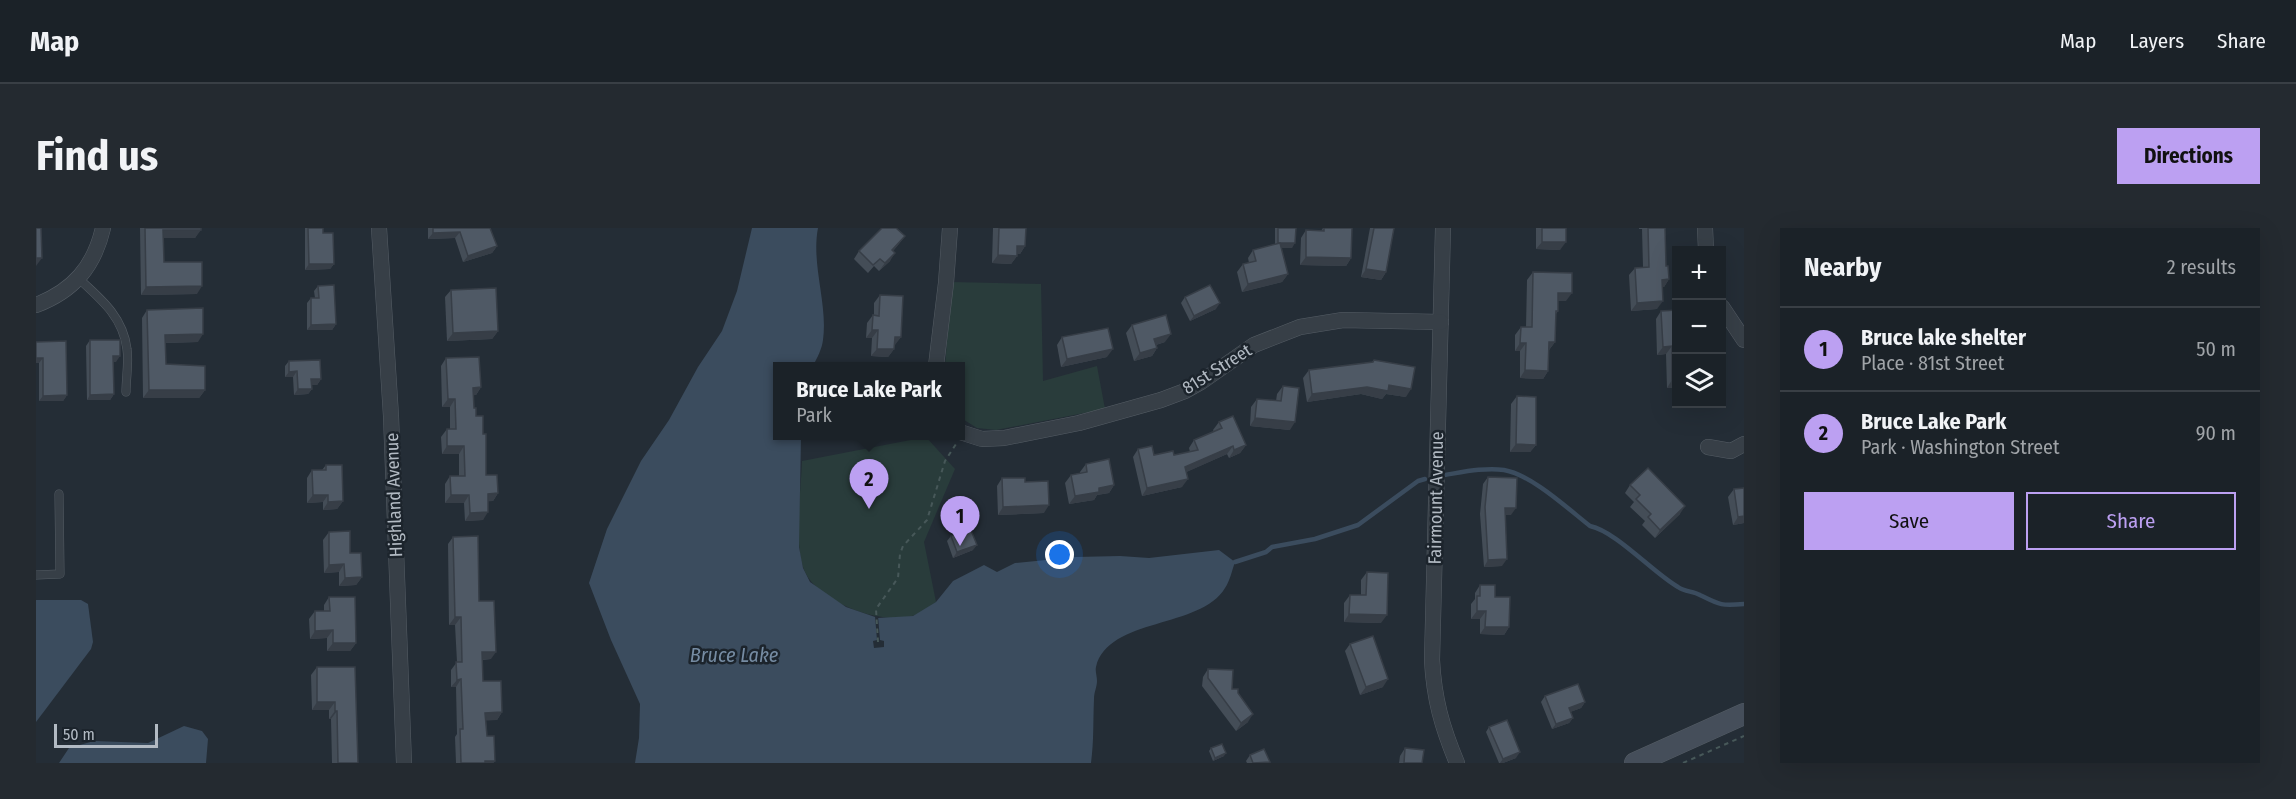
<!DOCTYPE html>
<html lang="en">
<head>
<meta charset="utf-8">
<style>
  :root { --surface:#1b2228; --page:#242a30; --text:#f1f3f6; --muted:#a0a4a8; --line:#393f45; --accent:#bca0f2 }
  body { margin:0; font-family:"Fira Sans Condensed",sans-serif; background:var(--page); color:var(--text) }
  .controls { position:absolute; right:18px; top:18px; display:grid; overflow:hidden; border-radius:0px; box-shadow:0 6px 24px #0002 }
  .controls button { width:54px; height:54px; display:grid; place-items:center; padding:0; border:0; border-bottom:2px solid var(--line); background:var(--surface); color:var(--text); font:30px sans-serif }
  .scale { position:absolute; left:18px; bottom:15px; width:104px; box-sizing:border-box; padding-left:6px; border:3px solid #b2bac3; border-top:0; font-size:16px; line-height:21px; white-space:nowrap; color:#b2bac3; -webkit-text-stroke:4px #1c242c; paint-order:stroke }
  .you { position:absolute; left:1024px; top:327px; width:21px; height:21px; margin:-15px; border:4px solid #fff; border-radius:50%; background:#1a73e8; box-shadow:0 0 0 9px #1a73e833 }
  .badge { display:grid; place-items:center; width:39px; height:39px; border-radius:50%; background:var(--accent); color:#111; font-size:20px; font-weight:700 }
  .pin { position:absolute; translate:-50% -50px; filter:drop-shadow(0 2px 3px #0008) }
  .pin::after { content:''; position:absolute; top:32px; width:21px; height:18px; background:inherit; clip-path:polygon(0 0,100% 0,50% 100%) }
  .popup { position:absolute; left:737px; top:134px; width:192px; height:78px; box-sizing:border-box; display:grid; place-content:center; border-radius:0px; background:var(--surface); filter:drop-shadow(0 2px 4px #0005); font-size:20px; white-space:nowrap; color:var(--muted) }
  .popup b { font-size:22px; color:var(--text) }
  .popup::after { content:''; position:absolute; left:50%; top:100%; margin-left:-12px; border:12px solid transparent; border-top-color:var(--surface) }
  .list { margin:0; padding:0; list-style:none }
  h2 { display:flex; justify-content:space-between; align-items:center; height:78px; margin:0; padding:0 24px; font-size:26px }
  h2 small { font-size:20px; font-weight:400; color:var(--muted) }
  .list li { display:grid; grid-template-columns:39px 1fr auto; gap:18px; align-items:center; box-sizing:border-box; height:84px; padding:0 24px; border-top:2px solid var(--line) }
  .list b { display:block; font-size:22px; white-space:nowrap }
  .list p { margin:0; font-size:20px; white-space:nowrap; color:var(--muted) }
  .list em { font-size:20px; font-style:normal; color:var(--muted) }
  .actions { display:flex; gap:12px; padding:18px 24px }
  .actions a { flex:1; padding:14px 0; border:2px solid var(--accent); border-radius:0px; text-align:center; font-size:21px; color:var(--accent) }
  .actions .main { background:var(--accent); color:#111 }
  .icon { flex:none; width:33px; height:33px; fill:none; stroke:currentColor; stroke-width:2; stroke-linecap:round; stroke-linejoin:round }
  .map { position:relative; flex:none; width:1708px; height:535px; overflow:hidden; border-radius:0px }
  header { display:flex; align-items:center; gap:36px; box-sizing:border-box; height:84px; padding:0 30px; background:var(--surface); border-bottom:2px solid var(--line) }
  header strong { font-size:28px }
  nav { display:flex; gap:33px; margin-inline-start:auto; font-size:21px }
  .intro { display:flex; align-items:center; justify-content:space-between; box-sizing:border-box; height:144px; padding:0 36px }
  h1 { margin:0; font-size:42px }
  .button { padding:15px 27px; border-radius:0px; background:var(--accent); color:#111; font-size:21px; font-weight:700 }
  main { display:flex; gap:36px; padding:0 36px }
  aside { flex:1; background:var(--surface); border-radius:0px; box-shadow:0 6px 24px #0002 }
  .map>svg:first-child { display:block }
  .green { fill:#293c3b }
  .water { fill:#3b4c5e }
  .pier { fill:#242d36 }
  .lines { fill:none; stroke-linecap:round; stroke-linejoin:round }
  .stream { stroke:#3b4c5e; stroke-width:4.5 }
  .lane-casing { stroke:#555d65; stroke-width:9 }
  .street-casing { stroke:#555d65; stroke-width:16 }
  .secondary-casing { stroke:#555d65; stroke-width:22 }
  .path { stroke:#475859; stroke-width:2; stroke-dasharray:4.5 4.5; stroke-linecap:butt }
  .lane { stroke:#373f47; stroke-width:8 }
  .street { stroke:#373f47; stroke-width:15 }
  .secondary { stroke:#454e5a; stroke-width:21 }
  .wall { fill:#444d57 }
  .shaded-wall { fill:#373e47 }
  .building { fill:#4f5965; stroke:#373e47; stroke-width:1.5 }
  .labels { text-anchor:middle; stroke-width:5; stroke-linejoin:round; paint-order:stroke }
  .street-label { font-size:18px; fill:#b2bac3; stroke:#1c242c }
  .water-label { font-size:20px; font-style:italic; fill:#768ca3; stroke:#1c242c }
</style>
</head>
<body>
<header>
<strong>Map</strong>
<nav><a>Map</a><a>Layers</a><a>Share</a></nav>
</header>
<div class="intro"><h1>Find us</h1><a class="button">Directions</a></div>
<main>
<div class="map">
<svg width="1708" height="535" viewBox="0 0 1708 535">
  <rect width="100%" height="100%" fill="#242d36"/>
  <!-- green -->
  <g class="green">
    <path d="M916,54l89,2 2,97 54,-15 8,43 -109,21 -19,-2 -16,-10 -1,-52h-15z"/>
    <path d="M890,209l29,32 -31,73 12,60c-7,5 -16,12 -24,14 -32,10 -99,-16 -109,-49 -9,-29 -2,-75 -1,-106z"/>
  </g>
  <!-- water -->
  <g class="water">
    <path d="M716,0h66c-7,37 10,76 5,112 -1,9 -6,18 -10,26h-35v70h23l-2,111 4,21 7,14 36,25 32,11 35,-2 23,-14 17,-21 31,-16 13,7 18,-9 61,-6 44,-1 29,2 70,-8 16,12c-3,8 -5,19 -10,26 -24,41 -117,29 -129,79 -1,4 1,9 1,14 0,6 -3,11 -3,18 -1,22 0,42 -3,64h-456l4,-25 1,-34 -29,-64 -22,-57 18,-54 34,-68 28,-41 29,-53 24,-36 15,-40z"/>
    <path d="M0,372h45l7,4 5,38 -2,7 -55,73z"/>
    <path d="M148,498l18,5 6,8 -2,24h-147l10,-15 25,-7 54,2z"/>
  </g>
  <!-- pier -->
  <path class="pier" d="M839,388h3l2,24 4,1v6l-10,1 -1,-7 4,-1z"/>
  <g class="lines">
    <!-- stream -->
    <g class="stream">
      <path d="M1402,248c21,-3 45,-9 66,-6 28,5 63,38 86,56 27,6 62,46 88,61 7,5 15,4 22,8 20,10 21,11 44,9"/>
      <path d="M1199,334l31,-10 6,-5 43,-8 43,-14 60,-44 7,-2"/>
    </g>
    <!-- lane casing -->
    <g class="lane-casing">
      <g id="lane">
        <path d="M43,51c22,20 44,38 48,70 2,13 -1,29 -1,43"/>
        <path d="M0,347l24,-1 -1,-80"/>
      </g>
    </g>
    <!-- street casing -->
    <g class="street-casing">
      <g id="street">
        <path d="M343,0l12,188 13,347"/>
        <path d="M1407,0l-11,432c2,39 10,67 25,103"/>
        <path d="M1669,0l1,22"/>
        <path d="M0,77c37,-14 58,-38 67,-77"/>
        <path d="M1686,79l22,33"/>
        <path d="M900,138l10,-83 4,-55"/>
        <path d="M924,204l22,7 22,-1 75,-15 82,-23 24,-9 16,-9 53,-37 46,-18 43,-7 98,2"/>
        <path d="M1672,219l23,4 13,-7"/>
      </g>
    </g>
    <!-- secondary casing -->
    <g class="secondary-casing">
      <path id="secondary" d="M1599,535l109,-49"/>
    </g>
    <!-- path -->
    <g class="path">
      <path d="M842,414l-2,-33 22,-31 2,-24 3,-8 24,-26 18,-59 11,-17"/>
      <path d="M1647,535l61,-27"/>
    </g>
    <!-- lane -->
    <use href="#lane" class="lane"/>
    <!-- street -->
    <use href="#street" class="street"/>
    <!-- secondary -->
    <use href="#secondary" class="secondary"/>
  </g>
  <!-- wall -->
  <g class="wall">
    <path d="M104,0h61l-6,10h-32l1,24 33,32 -56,1z"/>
    <path d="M269,0h18v5l11,31 -4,5 -25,1z"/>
    <path d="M392,0h62l7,18 -5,7 -29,9 -8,-24 -27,1z"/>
    <path d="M957,0h33l-1,18 -5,8h-3v2l-6,8 -19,-1z"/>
    <path d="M1239,0h21l-4,20h-11l7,26 -6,8 -40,10 -5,-20 6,-8 6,-1 -1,-5 5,-8 22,-5z"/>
    <path d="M1287,0h29l-1,30 -5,8 -46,-1 1,-27 5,-8 15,1z"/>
    <path d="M1334,0h24l-8,44 -5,8 -20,-3z"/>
    <path d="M1500,0h30l-6,22 -24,-1z"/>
    <path d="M1603,0h26l1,38 3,13 -5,8h-2l-5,22 -26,2 -2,-36 6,-7 8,-1 -1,-38h-3z"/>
    <path d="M869,8l-12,15 -3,10 -11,10 -5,-5 -6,7 -14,-14 5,-8z"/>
    <path d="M1497,44l33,29h-8v10l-2,3 -1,28 -6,8h-1v21l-5,8 -23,-1v-27h-5v-16l6,-8h5l1,-47z"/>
    <path d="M282,58l18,38 -4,6h-25v-27l4,-5h4l-1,-7z"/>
    <path d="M415,62l47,41 -6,8 -45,2 -2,-44z"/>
    <path d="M844,67l21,42 -7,8v4l-6,8 -17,-1 1,-18h-6l1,-15 6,-8h1v-12z"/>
    <path d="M1149,69l31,12 -26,12 -9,-18z"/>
    <path d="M111,82l51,32 -33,1 1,21 39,26 -6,8h-56l-1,-80z"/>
    <path d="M1641,82v78h-10l-1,-34 -9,1 -1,-36 5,-8z"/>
    <path d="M1096,97l33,17 -9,3 1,3 -5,8 -18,5 -8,-28z"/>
    <path d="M1026,109l45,20 -46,10 -4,-22z"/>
    <path d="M54,112l26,22h-3l1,32 -4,6h-23l-1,-54z"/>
    <path d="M0,114l31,53 -4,6h-24v-38z"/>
    <path d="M410,130l35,29 -5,8h-3l1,13 2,8 7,18 3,41 12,18 -5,8h-5l-5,19 -18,1 -1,-18h-19v-19l5,-8h9v-22h-17l-1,-17 6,-8h3v-22h-8l-1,-41z"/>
    <path d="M1338,132l32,37 -20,-3 -4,5 -21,-5 -54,8 -4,-24 6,-8 63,-8z"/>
    <path d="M253,133l32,18 -4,6h-6l1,4 -4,5 -14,1 -1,-18h-8v-11z"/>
    <path d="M1247,158l7,44 -40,-4 1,-19 6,-8 19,2 1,-7z"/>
    <path d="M1481,168l19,49 -6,7h-20l1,-48z"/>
    <path d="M1183,194l27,23 -6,8 -11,5 -2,-4 -41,18 -4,15 -40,9 -9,-39 5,-8 16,6h20l16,-3 -1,-4 5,-8 20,-8 -1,-2z"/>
    <path d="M1050,236l28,21 -5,8 -12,2 -3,5 -25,4 -4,-21 6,-8 9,-2v-1z"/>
    <path d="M290,237l17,36 -6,8 -14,1v-8l-16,1v-25l5,-8h10z"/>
    <path d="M1452,249l23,38h-6l-3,51 -18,1 -4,-53 3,-30z"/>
    <path d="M966,250l23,4 19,31 -46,2 -1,-29z"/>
    <path d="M1594,257l50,29 -25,24 -13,-13 3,-4 -15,-14 4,-5 -9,-9z"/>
    <path d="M1708,260v35l-11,2 -5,-28 6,-8z"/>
    <path d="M293,304l21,21 12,24 -6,8 -17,1v-14l-15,1 -1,-33z"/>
    <path d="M915,308l22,14 -20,8 -6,-17z"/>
    <path d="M417,309l26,64 12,58 -9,1 1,21 19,31 -5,8h-11l1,16 8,25 -2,2h-37l-1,-26 2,-3 -1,-47h-5v-17l6,-8 -2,-37h-6l-1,-81z"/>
    <path d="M1331,344l14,51 -37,-1v-19l6,-8h11v-15z"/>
    <path d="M1444,357l15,12 14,30 -5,8 -24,-1v-15h-9v-15l4,-5v-6z"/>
    <path d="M293,369l27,46 -6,8h-23v-13l-17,1 -1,-20 6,-8h9v-6z"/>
    <path d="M1314,416l33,43 -23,8 -15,-44z"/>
    <path d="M281,439h38l3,96h-26l-1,-44h-2v-9h-17l-1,-35z"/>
    <path d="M1172,441l30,24 10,29 -12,9 -34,-45 1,-9z"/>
    <path d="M1509,468l40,6 -4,6 -11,4 3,6 -4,5 -17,6 -11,-27z"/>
    <path d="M1453,499l27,31 -13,5h-4l-13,-31z"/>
    <path d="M1175,520l13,8 -11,5 -4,-10z"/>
    <path d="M1369,520l17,15h-23l1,-7z"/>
    <path d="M1214,527l20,8h-23l-1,-2z"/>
  </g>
  <!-- shaded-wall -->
  <g class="shaded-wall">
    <path d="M127,2h38l-6,8h-37z"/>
    <path d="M424,4l-5,6 -27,1 5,-6z"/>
    <path d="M869,8l-6,8 -12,14 5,-8z"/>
    <path d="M1506,14h24l-6,8 -24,-1z"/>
    <path d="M1242,15h17l-3,5h-17z"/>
    <path d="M461,18l-5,7 -29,9 5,-6z"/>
    <path d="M981,18h8l-5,8h-8z"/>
    <path d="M859,25l-5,8 -11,10 6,-8z"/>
    <path d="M962,27l19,1 -6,8 -19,-1z"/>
    <path d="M1270,29l45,1 -5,8 -46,-1z"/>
    <path d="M0,30h6l-6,8z"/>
    <path d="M273,36h25l-4,5 -25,1z"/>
    <path d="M1330,41l20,3 -5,8 -20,-3z"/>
    <path d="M1252,46l-6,8 -40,10 6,-8z"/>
    <path d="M1633,51l-5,8h-8l6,-7z"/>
    <path d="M166,58l-5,8 -56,1 5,-8z"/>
    <path d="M1522,65h14l-6,8h-13z"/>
    <path d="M1627,73l-6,8 -26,2 6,-8z"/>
    <path d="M1184,75l-4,6 -26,12 4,-5z"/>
    <path d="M300,96l-4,6h-25l4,-5z"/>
    <path d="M836,102h6l-6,8h-6z"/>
    <path d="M462,103l-6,8 -45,2 6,-8z"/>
    <path d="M167,106l-5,8 -38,1 5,-8z"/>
    <path d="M1135,106l-6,8 -16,5 5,-8z"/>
    <path d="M859,109h6l-6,8h-6z"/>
    <path d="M1513,114h6l-6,8h-6z"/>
    <path d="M1484,115h6l-6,8h-5z"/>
    <path d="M1636,118l-6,8 -9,1 6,-8z"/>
    <path d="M1121,120l-5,8 -18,5 6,-8z"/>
    <path d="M841,121h17l-6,8 -17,-1z"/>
    <path d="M1077,121l-6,8 -46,10 6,-8z"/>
    <path d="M77,128h7l-4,6h-6z"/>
    <path d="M0,130h7l-4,5h-3z"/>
    <path d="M1489,142l23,1 -5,8 -23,-1z"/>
    <path d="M261,143l-4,6h-8l4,-5z"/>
    <path d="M275,151h10l-4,6h-10z"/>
    <path d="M1636,152h5v8h-10z"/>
    <path d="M1353,157l22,4 -5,8 -20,-3 -4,5 -21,-5 -54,8 5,-8 55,-7z"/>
    <path d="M445,159l-5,8 -9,1 6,-8z"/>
    <path d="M262,161h14l-4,5 -14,1z"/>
    <path d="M113,162h56l-6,8h-56z"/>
    <path d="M78,166l-4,6h-23l3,-5z"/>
    <path d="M31,167l-4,6h-24l4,-5z"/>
    <path d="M412,171h7l-5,8h-8z"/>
    <path d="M1219,190l40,4 -5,8 -40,-4z"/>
    <path d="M1480,216l20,1 -6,7h-20z"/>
    <path d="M1210,217l-6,8 -11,5 5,-8z"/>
    <path d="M411,218h17l-5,8h-17z"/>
    <path d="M1197,218l-6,8 -47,21 5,-8z"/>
    <path d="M1152,251l-6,8 -40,9 5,-8z"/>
    <path d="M1078,257l-5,8 -12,2 -3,5 -25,4 6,-8 24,-8z"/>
    <path d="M462,265l-5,8 -11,1 6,-8z"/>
    <path d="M277,267h15l-5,7 -16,1z"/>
    <path d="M415,267h18l-5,8h-19z"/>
    <path d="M307,273l-6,8 -14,1 5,-8z"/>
    <path d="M1013,277l-5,8 -46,2 5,-8z"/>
    <path d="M1649,278l-5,8 -25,24 5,-8z"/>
    <path d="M1469,280h11l-5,7h-11z"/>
    <path d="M452,284l-5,8 -18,1 5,-8z"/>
    <path d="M1708,288v7l-11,2 5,-8z"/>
    <path d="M941,317l-4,5 -20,8 4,-6z"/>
    <path d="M1471,331l-5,7 -18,1 4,-7z"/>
    <path d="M308,336l-5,8 -15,1 5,-8z"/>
    <path d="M326,349l-6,8 -17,1 6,-8z"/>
    <path d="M1441,383h9l-6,8h-9z"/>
    <path d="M1313,386l38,1 -6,8 -37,-1z"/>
    <path d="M419,389h6l-6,8h-6z"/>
    <path d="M1449,399h24l-5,8 -24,-1z"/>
    <path d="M297,402l-6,8 -17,1 5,-8z"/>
    <path d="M297,415h23l-6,8h-23z"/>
    <path d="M446,424h14l-5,7 -14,1z"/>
    <path d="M425,451l-5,8h-5l6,-7z"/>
    <path d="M1352,451l-5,8 -23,8 6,-8z"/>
    <path d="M281,474h18l-6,8h-17z"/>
    <path d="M1549,474l-4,6 -16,6 4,-6z"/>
    <path d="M299,483h2l-6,8h-2z"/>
    <path d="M466,484l-5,8 -17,1 5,-8z"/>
    <path d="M1217,486l-5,8 -12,9 5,-8z"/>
    <path d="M1537,490l-4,5 -17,6 4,-5z"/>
    <path d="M1484,524l-4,6 -13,5h-3l3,-4z"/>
    <path d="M1190,525l-2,3 -11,5 2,-3z"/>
    <path d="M449,533h10l-2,2h-9z"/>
  </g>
  <!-- building -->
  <g class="building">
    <path d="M0,0h5l1,30h-6z"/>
    <path d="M109,0h56v2h-38l1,32h38v24l-56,1z"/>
    <path d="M272,0h15v5h10l1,31h-25z"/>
    <path d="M397,0h57l7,18 -29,10 -8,-24 -27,1z"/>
    <path d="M846,0h14l9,8 -13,14 3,3 -10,10 -5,-4 -7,6 -14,-14z"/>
    <path d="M963,0h27l-1,18h-8v10l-19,-1z"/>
    <path d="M1242,0h18l-1,15h-17z"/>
    <path d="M1288,0h28l-1,30 -45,-1v-27l18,1z"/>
    <path d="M1338,0h20l-8,44 -20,-3z"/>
    <rect x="1506" y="0" width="24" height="14"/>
    <path d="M1612,0h17l1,38h2l1,13 -7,1 1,21 -26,2 -2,-35 14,-1z"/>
    <path d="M1244,15l8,31 -40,10 -5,-20 13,-3 -3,-11z"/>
    <path d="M1497,44l39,1v20h-14v18h-2l-1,31h-6l-1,29 -23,-1 1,-27h-6l1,-16h11z"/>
    <path d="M298,57l2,39 -25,1v-27h8l-1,-12z"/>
    <path d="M1174,57l10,18 -26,13 -9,-19z"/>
    <path d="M460,60l2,43 -45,2 -2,-43z"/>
    <path d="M844,67l23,1 -2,41h-6l-1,12h-17l1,-19h-6l1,-15 6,1z"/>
    <path d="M167,80v26l-38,1 1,29 39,2v24h-56l-2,-80z"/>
    <path d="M1641,82v70h-5v-34l-9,1 -2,-36z"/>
    <path d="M1130,87l5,19 -17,5 3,9 -17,5 -8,-28z"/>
    <path d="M1072,100l5,21 -46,10 -5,-22z"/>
    <path d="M54,112h30v16h-7l1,38 -24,1z"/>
    <path d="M30,113l1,54 -24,1v-38h-7v-16z"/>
    <path d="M443,129l2,30 -8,1 1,20h2v8h7v18h3v41h11l1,18 -10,1v18l-18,1 -1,-18h-18l-1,-19h15l-1,-30h-17v-17h9l-1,-30h-7l-2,-41z"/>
    <path d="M284,132l1,19h-10l1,10h-14l-1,-18 -8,1v-11z"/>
    <path d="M1338,132l41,7 -4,22 -22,-4 -1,6 -21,-4 -55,7 -3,-24 64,-8z"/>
    <path d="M1247,158l16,2 -4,34 -40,-4 2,-19 24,2z"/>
    <path d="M1481,168l19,1v48l-20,-1z"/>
    <path d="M1197,188l13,29 -12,5 -1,-4 -48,21 3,12 -41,9 -9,-39 14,-3 2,9 19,-4 1,4 24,-5 -4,-10 28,-12 -3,-6z"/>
    <path d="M1073,231l5,26 -15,3v4l-24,4 -4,-21 16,-3 -1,-8z"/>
    <path d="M290,237h16l1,36 -15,1v-7h-15l-1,-25h14z"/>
    <path d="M1612,240l37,38 -25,24 -12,-13 3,-3 -15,-15 4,-4 -10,-10z"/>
    <path d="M1452,249l29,1 -1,30h-11l2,51 -19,1 -3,-53z"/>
    <path d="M966,250h23v4l23,-1 1,24 -46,2z"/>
    <path d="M1708,260v28l-6,1 -4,-28z"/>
    <path d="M934,300l7,17 -20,7 -6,-16z"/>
    <path d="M314,303v22h11l1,24 -17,1 -1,-14 -15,1v-33z"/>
    <path d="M442,308l1,65h15l2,51h-14l1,29h18l1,31 -17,1 2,23h7l1,25h-10v2h-24l-1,-34h3l-2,-50 -4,1 -1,-18h6l-1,-45h-6l-2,-80z"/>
    <path d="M1331,344l21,1 -1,42 -38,-1 1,-19h16z"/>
    <path d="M1444,357h15v12h15l-1,30h-24l1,-16h-9v-15h3z"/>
    <path d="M293,369h26l1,46h-23v-13l-18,1v-20h15z"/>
    <path d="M1337,408l15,43 -22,8 -16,-43z"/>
    <path d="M281,439h38l3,96h-20l-1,-52h-2v-9h-18z"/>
    <path d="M1172,441l25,1 -1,19h6v4l15,21 -12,9 -33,-45z"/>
    <path d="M1542,456l7,18 -16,6 4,10 -17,6 -11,-28z"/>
    <path d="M1471,492l13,32 -17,7 -14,-32z"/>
    <path d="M1186,516l4,9 -11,5 -4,-10z"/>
    <path d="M1369,520l19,2 -2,13h-18z"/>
    <path d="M1228,521l6,13 -17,1 -3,-8z"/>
  </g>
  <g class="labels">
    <!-- street labels -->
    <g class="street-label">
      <text transform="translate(1181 141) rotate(-32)" y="6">81st Street</text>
      <text transform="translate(358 267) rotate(-92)" y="6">Highland Avenue</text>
      <text transform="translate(1400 270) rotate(-89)" y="6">Fairmount Avenue</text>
    </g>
    <!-- water labels -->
    <g class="water-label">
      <text x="698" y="434">Bruce Lake</text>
    </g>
  </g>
</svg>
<div class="controls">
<button>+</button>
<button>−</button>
<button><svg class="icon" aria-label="layers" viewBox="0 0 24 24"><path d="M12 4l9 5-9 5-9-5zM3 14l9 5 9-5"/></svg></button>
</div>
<div class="scale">50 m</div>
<div class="you"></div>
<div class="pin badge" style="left:924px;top:318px">1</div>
<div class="pin badge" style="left:833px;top:281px">2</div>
<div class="popup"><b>Bruce Lake Park</b>Park</div>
</div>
<aside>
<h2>Nearby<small>2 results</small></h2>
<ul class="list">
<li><span class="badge">1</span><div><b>Bruce lake shelter</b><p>Place · 81st Street</p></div><em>50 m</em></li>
<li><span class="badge">2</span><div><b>Bruce Lake Park</b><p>Park · Washington Street</p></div><em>90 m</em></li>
</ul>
<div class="actions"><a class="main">Save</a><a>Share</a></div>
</aside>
</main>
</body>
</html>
